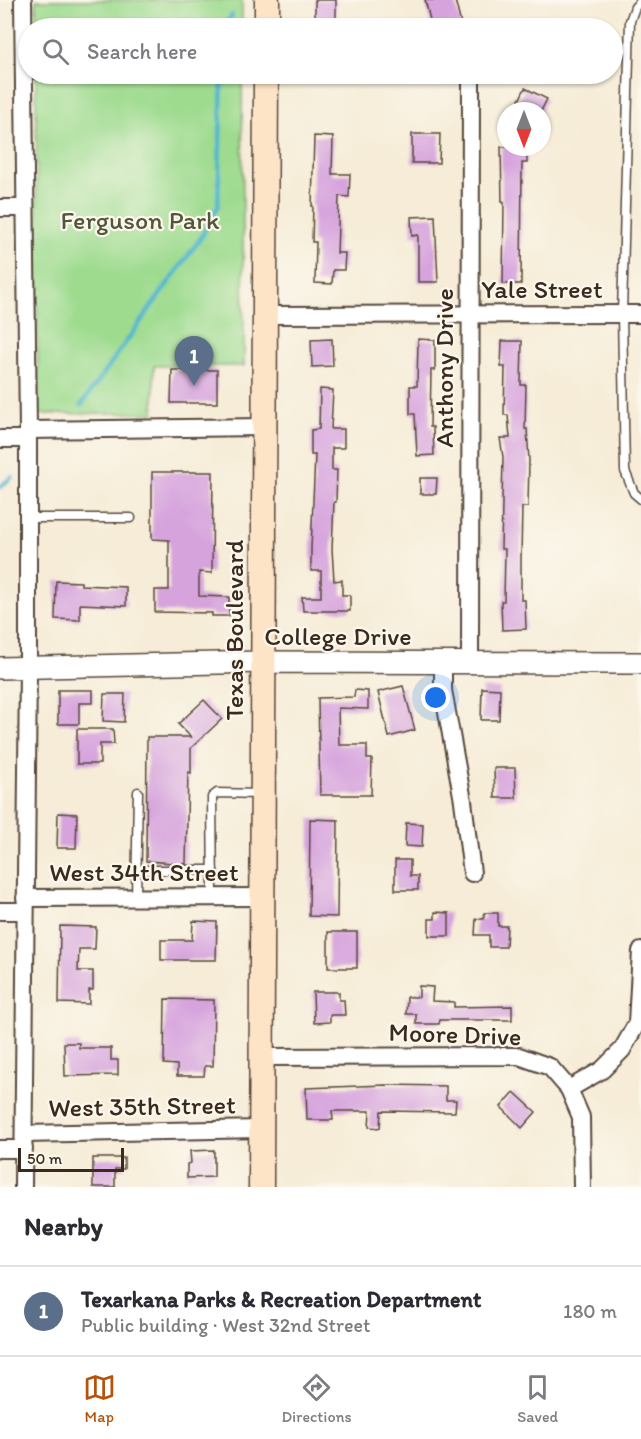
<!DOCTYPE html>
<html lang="en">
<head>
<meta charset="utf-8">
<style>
  :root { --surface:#fff; --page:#f2f2f3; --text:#2b2b33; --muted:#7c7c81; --line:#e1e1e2; --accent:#b45309 }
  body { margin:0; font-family:Itim,sans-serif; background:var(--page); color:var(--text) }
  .compass { position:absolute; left:497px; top:102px; width:54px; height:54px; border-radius:50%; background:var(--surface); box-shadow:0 2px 4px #0004; rotate:180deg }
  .scale { position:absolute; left:18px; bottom:15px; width:106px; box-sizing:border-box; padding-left:6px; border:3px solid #3b2a1e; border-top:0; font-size:16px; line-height:21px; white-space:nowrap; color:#3b2a1e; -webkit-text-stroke:4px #fbf7ec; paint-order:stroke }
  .you { position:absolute; left:436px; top:698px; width:21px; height:21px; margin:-15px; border:4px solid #fff; border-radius:50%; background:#1a73e8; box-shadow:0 0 0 9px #1a73e833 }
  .badge { display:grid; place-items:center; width:39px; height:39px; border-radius:50%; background:var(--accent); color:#fff; font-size:20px; font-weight:700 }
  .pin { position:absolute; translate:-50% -50px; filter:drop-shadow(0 2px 3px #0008) }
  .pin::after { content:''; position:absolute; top:32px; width:21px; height:18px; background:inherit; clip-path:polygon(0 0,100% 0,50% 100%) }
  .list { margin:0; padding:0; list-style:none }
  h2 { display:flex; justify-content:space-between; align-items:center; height:78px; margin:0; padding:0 24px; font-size:26px }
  h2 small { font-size:20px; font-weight:400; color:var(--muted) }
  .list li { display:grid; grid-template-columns:39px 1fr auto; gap:18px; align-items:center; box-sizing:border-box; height:90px; padding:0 24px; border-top:2px solid var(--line) }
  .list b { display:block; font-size:22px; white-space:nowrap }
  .list p { margin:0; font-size:20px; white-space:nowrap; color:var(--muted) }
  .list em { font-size:20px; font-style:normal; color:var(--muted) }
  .icon { flex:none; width:33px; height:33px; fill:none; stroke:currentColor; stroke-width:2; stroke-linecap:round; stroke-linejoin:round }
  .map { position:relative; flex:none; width:641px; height:1187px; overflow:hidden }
  .search { position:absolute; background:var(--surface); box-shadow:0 2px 4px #0004; left:18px; right:18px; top:18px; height:66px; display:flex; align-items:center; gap:15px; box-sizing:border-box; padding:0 21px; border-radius:33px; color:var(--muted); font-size:22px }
  .sheet { height:168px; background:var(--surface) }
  nav { display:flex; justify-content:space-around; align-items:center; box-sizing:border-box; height:84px; border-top:2px solid var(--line); background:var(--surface); font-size:16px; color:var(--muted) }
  nav a { display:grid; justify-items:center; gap:3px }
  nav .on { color:var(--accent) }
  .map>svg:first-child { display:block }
  .green { fill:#9edb8f; stroke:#6c8256; stroke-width:1.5 }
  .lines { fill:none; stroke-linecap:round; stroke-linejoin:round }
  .stream { stroke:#4fb5ce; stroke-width:4.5 }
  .building { fill:#d6a3dd }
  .service-casing { stroke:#57473a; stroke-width:11 }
  .minor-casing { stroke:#57473a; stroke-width:20 }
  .tertiary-casing { stroke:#57473a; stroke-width:24 }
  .secondary-casing { stroke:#57473a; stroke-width:27 }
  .service { stroke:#fff; stroke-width:8 }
  .minor { stroke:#fff; stroke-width:16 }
  .tertiary { stroke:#fff; stroke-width:21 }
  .secondary { stroke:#fee4c6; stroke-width:24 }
  .labels { text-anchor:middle; stroke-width:4.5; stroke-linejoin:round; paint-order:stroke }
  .park-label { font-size:26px; fill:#54563a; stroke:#fbf7ec }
  .street-label { font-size:26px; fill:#3b2a1e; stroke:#fbf7ec }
</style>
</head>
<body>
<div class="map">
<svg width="641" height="1187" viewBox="0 0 641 1187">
  <rect width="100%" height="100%" fill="#fbf7ec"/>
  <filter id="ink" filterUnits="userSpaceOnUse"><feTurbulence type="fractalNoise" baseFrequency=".0167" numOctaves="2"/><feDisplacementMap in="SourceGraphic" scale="12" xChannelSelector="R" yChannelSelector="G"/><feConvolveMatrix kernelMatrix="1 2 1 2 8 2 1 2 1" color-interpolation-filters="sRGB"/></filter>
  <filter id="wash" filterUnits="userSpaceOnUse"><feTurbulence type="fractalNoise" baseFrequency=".008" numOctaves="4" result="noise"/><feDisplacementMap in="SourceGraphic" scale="24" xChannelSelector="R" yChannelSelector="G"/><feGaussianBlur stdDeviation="1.35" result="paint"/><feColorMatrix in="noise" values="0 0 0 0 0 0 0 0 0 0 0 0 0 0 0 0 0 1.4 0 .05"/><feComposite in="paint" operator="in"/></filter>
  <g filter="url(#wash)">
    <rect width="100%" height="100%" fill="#f6ecd7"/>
    <!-- green -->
    <g class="green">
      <rect x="36" y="0" width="206" height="28"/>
      <path d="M36,74h206l2,292h-90v47l-116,1z"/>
    </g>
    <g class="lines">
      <!-- stream -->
      <g class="stream">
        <path d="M224,28l8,-13"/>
        <path d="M81,405l121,-169 16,-30 4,-132"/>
        <path d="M0,487l12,-10"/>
      </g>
    </g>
    <g id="blocks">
      <!-- building -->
      <g class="building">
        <path d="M315,0h21v26h-4v2h-17z"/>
        <path d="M425,0h30l7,28h-30z"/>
        <path d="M525,88l22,11 -6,12h-27z"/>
        <path d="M412,134h28l-1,29h-27z"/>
        <path d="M314,136l19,1 -1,37h18l-1,23 -10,-1 -2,57h8l-1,17h-11l-1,14 -17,-1 1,-41h-4l1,-36h-1z"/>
        <path d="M501,147h26v16h-5l-1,121h-18l1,-82h-2z"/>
        <path d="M435,216l3,66h-20v-47l-6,1 -1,-19z"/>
        <path d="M332,339l1,27 -21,1 -1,-27z"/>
        <path d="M418,339l17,1v30h-4l-1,57h3l1,28 -17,1 -2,-42h-5v-28h7z"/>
        <path d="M502,341h20l-1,44h5l-1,44h2l2,31 -1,47h-6l-1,50v43h4l1,29 -24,1 -1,-29h3l1,-52h-4l2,-92 -3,-19h10l-2,-23h-4l1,-48h-4z"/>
        <path d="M172,370h45v33h-46z"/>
        <path d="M320,389l13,1 -2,39h13v19h-12v22h5l-1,32h-2l-2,47 2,32 8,-1v15h8v16h-47l-1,-14h19v-26h-10v-22l4,-94h-4v-25l8,-1z"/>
        <path d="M152,472h61l-1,101 -13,-1v24l30,1v19h-17v-3l-57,-1v-22h14v-50l-17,-1z"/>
        <path d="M420,478h17l-1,16h-16z"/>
        <path d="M56,581l25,1v3l45,2v19l-46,-2v16l-25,-1z"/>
        <path d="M403,686l12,44 -26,7 -11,-45z"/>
        <path d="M482,688l18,1 -1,31h-18z"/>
        <path d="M58,690h35v13h-14v21h-21z"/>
        <path d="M355,690l13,1v18l-30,-1 1,37h28v14h5l-1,36h-51l-2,-97 36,-1z"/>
        <path d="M104,694h21l-1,28 -21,-1z"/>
        <path d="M204,700l18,19 -31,29v25l-3,-1 -2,92 -40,-3 1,-124h44l-13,-13z"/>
        <path d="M77,729h36l1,15h-14v20h-23z"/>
        <path d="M494,768h21l1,30h-21z"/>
        <path d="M58,813l19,1 -1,34h-19z"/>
        <path d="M310,819l28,1 -1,97 -28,-1z"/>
        <path d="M406,823l17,1 -1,23 -17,-1z"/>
        <path d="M395,860h15v16h8v14h-23z"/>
        <path d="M435,912l14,1v23h-20v-17h6z"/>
        <path d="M484,913h14v13h9l-1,21h-17v-12h-14l1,-16h8z"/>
        <path d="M193,921l24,1 -1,38h-55v-20h31z"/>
        <path d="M60,926l36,1 -1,22h-16l-1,22h15v19h-4v14l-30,-1z"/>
        <rect x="328" y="932" width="29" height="36"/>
        <path d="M419,986l14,1 -1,14 22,1v5l58,-1v14h-72l-1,4h-23v-10h-10l1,-17h12z"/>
        <path d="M313,992h26v8h5l1,15h-15v7l-16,1z"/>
        <path d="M165,999l49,1 -1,66h-8l-1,10h-27v-11l-13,-1z"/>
        <path d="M64,1043h15v5h32v12h7v15l-53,1z"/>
        <path d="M386,1085l60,1v14h10l-1,12 -74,-1 -1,17 -11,-1 1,-16h-38l1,9h-26l-1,-32z"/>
        <path d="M514,1092l22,20 -14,16 -21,-21z"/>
        <path d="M214,1150v27l-27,1v-14l4,-1 -1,-12z"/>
        <path d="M93,1158h31v11h-9v18h-22z"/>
      </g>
    </g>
  </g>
  <g filter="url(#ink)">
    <use href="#blocks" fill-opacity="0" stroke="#57473a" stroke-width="1.5"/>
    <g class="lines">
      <!-- service casing -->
      <g class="service-casing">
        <g id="service">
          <path d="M641,1l-6,6 -5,14 -8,293 3,157 9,22 7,6"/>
          <path d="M28,518h103"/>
          <path d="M137,870h76"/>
          <path d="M136,897l2,-105"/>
          <path d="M213,897l-1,-100 5,-4 43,1"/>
        </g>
      </g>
      <!-- minor casing -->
      <g class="minor-casing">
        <g id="minor">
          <path d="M23,0l5,430v237l-5,520"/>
          <path d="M0,208h25"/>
          <path d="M264,315l377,-1"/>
          <path d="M28,430l236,-3"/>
          <path d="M0,439h28"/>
          <path d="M443,663v27l20,111 9,72"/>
          <path d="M470,663l1,-589"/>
          <path d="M25,898l237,-1"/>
          <path d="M0,911h25"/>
          <path d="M263,1057l256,-1 31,11 19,22 12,28 1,70"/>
          <path d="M569,1089l33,-19 20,-20 15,-27 4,-72"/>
          <path d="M24,1134l237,-5"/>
          <path d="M0,1149h24"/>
        </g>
      </g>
      <!-- tertiary casing -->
      <g class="tertiary-casing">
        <path id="tertiary" d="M0,668l262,-6 379,1"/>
      </g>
      <!-- secondary casing -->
      <g class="secondary-casing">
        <g id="secondary">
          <path d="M267,28v-28"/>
          <path d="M261,1187l5,-1113"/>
        </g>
      </g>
      <!-- service -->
      <use href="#service" class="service"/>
      <!-- minor -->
      <use href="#minor" class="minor"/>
      <!-- tertiary -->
      <use href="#tertiary" class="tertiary"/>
      <!-- secondary -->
      <use href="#secondary" class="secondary"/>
    </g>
  </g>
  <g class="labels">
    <!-- park labels -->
    <g class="park-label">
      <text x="140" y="229">Ferguson Park</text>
    </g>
    <!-- street labels -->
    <g class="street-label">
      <text x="542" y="298">Yale Street</text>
      <text transform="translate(444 368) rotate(-90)" y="9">Anthony Drive</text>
      <text transform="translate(234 630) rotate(-90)" y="9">Texas Boulevard</text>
      <text x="338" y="645">College Drive</text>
      <text x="144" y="881">West 34th Street</text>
      <text transform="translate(455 1034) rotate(2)" y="9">Moore Drive</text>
      <text transform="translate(142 1106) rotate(-1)" y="9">West 35th Street</text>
    </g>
  </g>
</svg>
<svg class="compass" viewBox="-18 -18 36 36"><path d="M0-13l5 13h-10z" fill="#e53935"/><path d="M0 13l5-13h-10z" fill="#7c7c81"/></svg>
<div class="scale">50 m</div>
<div class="you"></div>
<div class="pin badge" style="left:194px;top:386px;background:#5c6f8a">1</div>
<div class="search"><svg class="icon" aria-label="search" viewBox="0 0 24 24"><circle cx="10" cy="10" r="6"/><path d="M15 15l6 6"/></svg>Search here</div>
</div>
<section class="sheet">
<h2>Nearby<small></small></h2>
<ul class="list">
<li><span class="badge" style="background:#5c6f8a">1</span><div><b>Texarkana Parks &amp; Recreation Department</b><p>Public building · West 32nd Street</p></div><em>180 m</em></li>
</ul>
</section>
<nav>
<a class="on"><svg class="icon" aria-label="map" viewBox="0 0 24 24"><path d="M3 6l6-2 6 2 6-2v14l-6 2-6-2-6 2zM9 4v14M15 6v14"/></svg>Map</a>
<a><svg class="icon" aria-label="directions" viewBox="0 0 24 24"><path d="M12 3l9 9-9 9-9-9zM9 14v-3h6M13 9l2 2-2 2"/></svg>Directions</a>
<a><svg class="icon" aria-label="saved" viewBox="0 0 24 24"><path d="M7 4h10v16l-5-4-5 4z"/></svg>Saved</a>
</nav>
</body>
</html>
